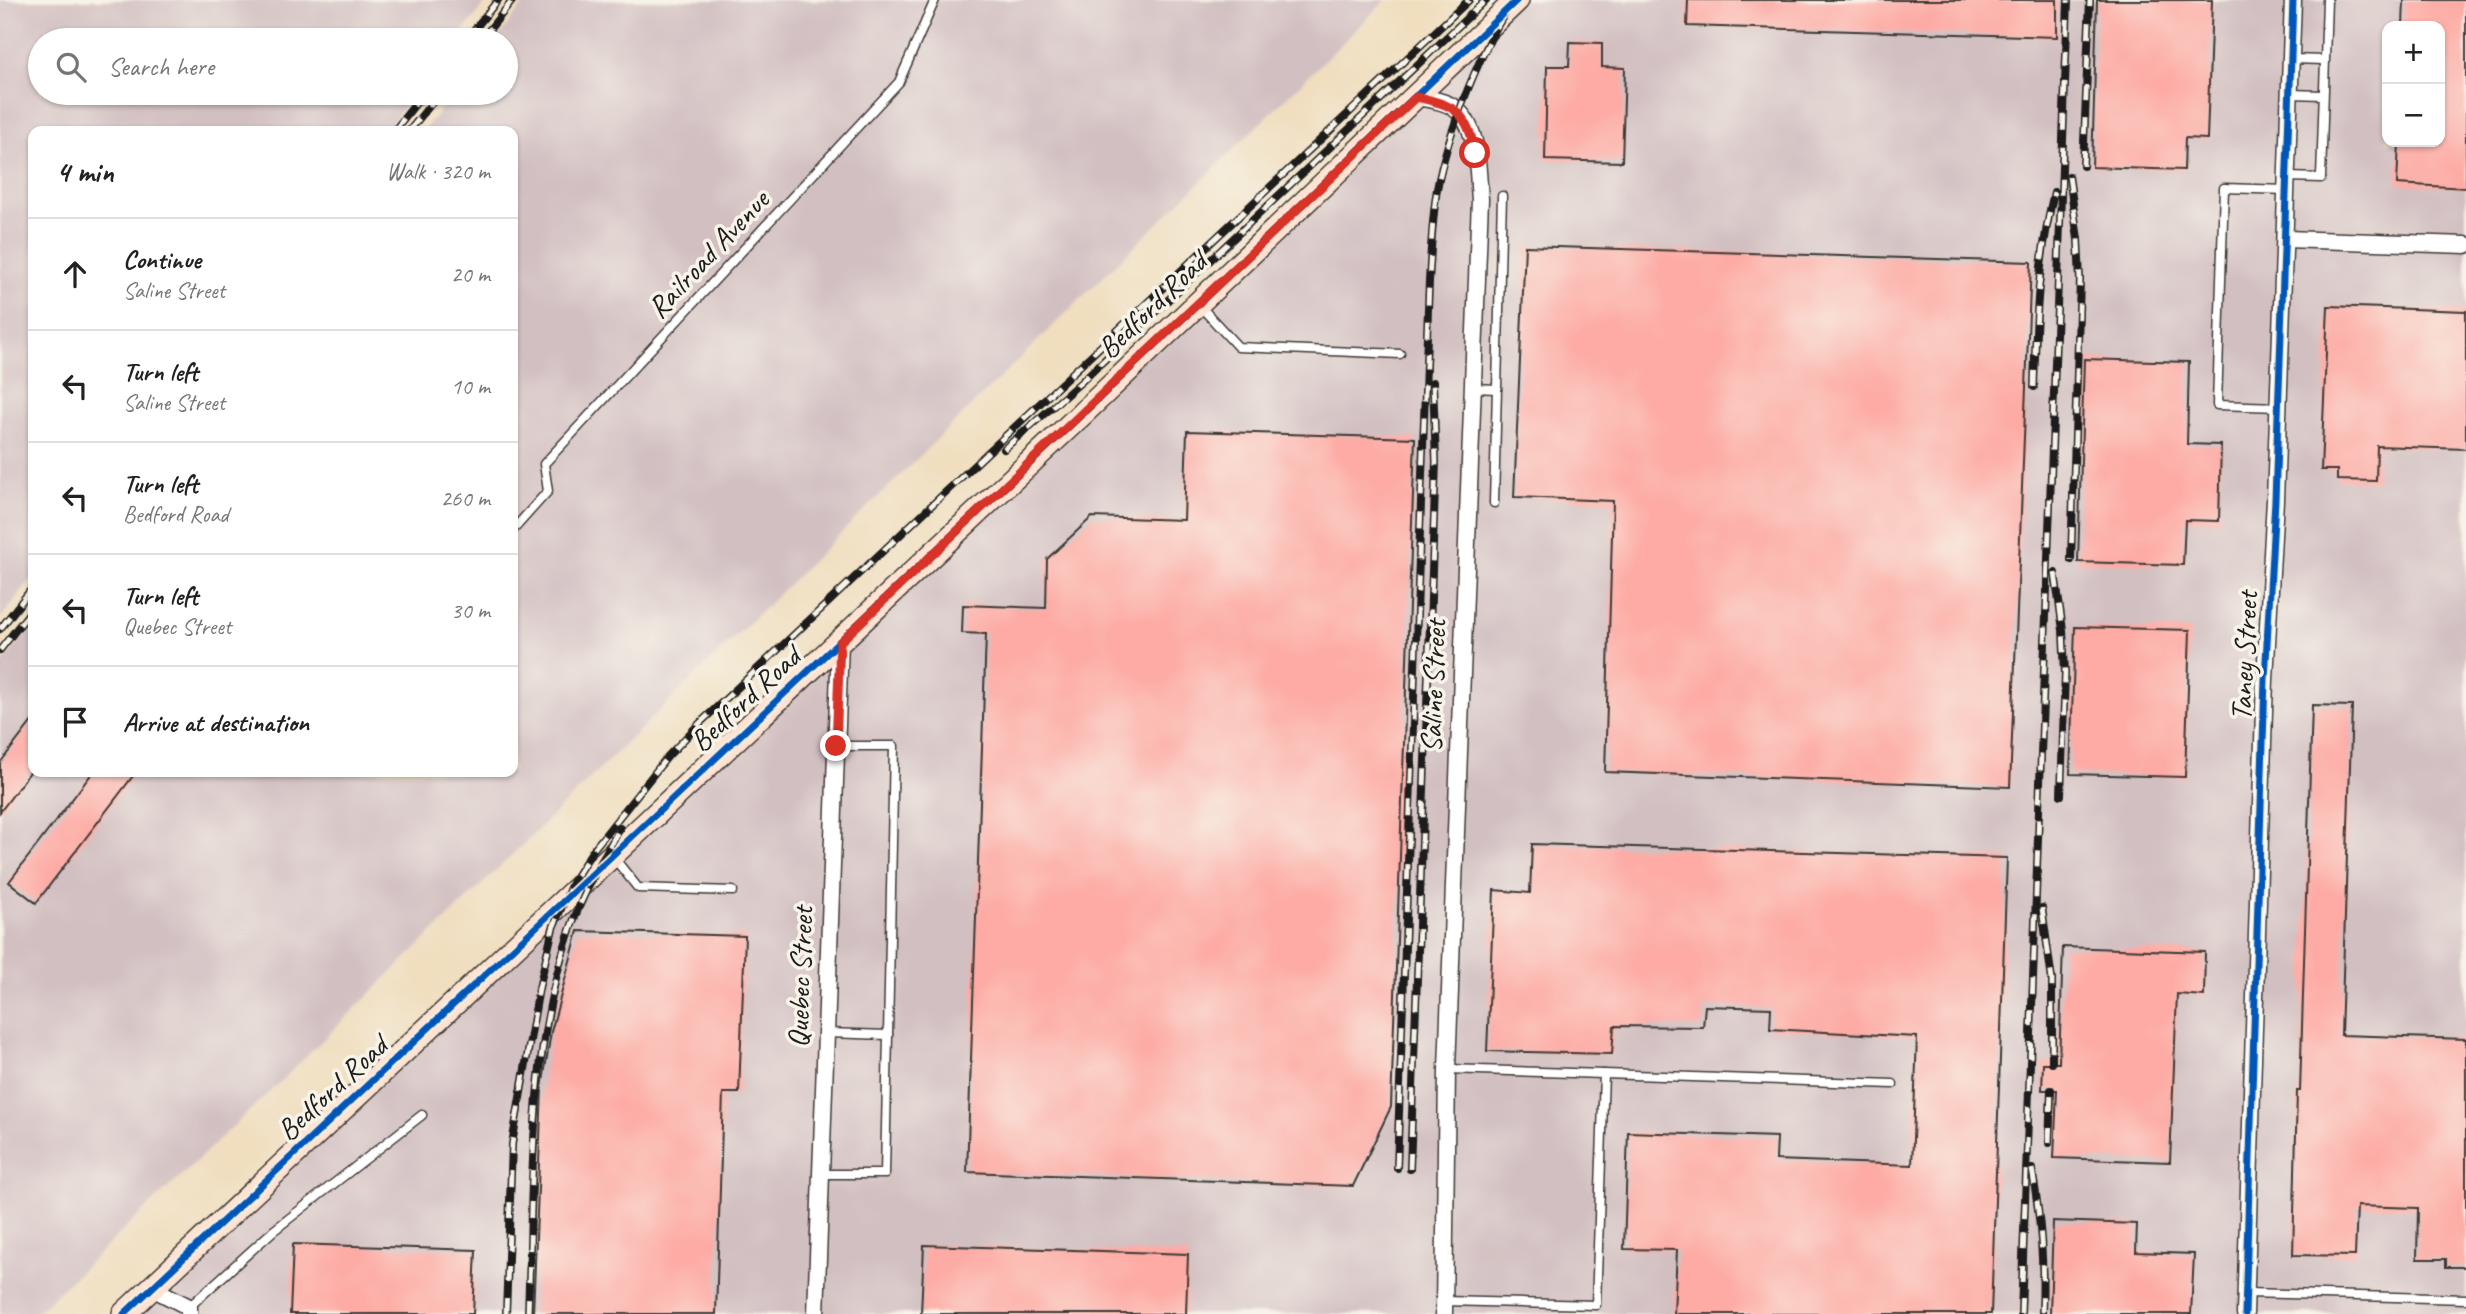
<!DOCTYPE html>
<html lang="en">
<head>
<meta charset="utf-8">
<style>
  :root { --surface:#fff; --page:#f2f2f2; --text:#222; --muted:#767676; --line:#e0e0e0 }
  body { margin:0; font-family:Caveat,sans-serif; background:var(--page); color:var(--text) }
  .controls { position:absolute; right:21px; top:21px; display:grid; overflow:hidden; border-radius:14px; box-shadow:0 2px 5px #0004 }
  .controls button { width:63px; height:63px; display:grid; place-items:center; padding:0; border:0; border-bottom:2px solid var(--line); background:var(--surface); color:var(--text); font:35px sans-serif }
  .stop { position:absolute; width:21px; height:21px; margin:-16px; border:5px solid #d93025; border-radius:50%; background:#fff }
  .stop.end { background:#d93025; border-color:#fff; box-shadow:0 2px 7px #0008 }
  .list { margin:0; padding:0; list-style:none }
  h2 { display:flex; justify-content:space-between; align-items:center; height:91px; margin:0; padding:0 28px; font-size:30px }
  h2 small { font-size:23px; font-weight:400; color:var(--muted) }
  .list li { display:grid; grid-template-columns:46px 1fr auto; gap:21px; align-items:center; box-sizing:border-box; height:112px; padding:0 28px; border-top:2px solid var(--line) }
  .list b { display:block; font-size:26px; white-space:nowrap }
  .list p { margin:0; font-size:23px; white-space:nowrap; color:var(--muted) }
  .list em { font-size:23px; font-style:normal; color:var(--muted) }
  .icon { flex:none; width:38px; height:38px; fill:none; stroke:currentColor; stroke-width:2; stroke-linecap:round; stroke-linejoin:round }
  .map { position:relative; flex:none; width:2466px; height:1314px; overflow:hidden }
  .search { position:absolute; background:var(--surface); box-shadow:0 2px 5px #0004; left:28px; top:28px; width:490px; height:77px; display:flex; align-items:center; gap:18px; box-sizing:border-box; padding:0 24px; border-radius:38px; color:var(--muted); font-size:26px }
  .panel { position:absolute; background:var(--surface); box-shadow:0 2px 5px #0004; left:28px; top:126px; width:490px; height:651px; border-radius:14px }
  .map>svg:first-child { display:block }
  .industrial { fill:#d2bfc1; fill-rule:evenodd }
  .building { fill:#fdaba4 }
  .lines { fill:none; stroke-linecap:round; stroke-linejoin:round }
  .lane-casing { stroke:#3c3934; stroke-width:11 }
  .street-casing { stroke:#3c3934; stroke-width:19 }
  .secondary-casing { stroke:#3c3934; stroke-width:26 }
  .lane { stroke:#fff; stroke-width:8 }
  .street { stroke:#fff; stroke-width:16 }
  .secondary { stroke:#fee3d2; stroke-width:23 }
  .rail-casing { stroke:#1c1c1c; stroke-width:8 }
  .rail { stroke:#f7f3e8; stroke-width:5; stroke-dasharray:16; stroke-linecap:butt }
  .cycleway-casing { stroke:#f7f3e8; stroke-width:11 }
  .cycleway { stroke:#0057b8; stroke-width:7 }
  .route { stroke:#d93025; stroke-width:9 }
  .labels { text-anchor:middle; stroke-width:7; stroke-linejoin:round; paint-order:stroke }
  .street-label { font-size:30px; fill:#1c1c1c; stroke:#f7f3e8 }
</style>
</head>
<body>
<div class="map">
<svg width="2466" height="1314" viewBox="0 0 2466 1314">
  <rect width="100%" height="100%" fill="#f7f3e8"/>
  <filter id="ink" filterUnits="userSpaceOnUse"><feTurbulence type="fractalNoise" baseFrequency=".0143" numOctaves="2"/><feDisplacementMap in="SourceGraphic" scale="14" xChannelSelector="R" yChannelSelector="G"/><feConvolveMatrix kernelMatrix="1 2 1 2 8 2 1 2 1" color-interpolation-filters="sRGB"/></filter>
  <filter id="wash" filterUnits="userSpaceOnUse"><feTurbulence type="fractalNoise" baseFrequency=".00686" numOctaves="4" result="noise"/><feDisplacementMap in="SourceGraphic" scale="28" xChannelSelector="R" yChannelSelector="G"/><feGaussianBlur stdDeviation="1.57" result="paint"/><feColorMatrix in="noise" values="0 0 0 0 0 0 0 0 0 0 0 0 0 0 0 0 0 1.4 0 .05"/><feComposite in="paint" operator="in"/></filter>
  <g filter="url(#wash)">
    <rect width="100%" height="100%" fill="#f0debf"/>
    <!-- industrial -->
    <g class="industrial">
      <path d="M0,0h488l-32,40h-416v53h375l-30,38h-352v446l-33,42z"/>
      <path d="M527,0h859l-1102,1078 -249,236h-35v-648l33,-42v148h480v-641h-90l31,-38h52v-53h-11z"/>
      <path d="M1517,0h949v1314h-2341zM2387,26h53v116h-53z"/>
    </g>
    <g id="blocks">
      <!-- building -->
      <g class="building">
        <path d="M1688,0h369v37l-370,-11z"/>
        <path d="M2097,0h115l-5,139 -22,-1 -1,32 -92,-3z"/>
        <path d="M2404,0h62v188l-69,-4 2,-42h41v-116h-37z"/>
        <path d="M1570,42l32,1v24l23,1 -3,94 -77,-2 2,-94h22z"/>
        <path d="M1525,246l506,16 -21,525 -405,-15 8,-271 -99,-4z"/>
        <path d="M2328,306l138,5v138l-89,-3 -1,35 -39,-1v-10h-16z"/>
        <path d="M2084,359l105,3 -2,82 34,1 -2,76 -34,-1 -2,45 -105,-3z"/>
        <path d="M1187,431l228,7 -24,669 -38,79 -386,-14 19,-538 -24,-1 1,-28 83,3 1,-49 45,-42 92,3z"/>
        <path d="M2075,627l115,3 -5,147 -115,-3z"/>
        <path d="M2312,705l40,1 -11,329 125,4v228h-20v-8h-29l1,-51 -61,-2 -2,50 -62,-1 4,-164h3z"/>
        <path d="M33,720v48l-33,44v-49z"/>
        <path d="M93,772h43l-100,131 -27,-21z"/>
        <path d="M1532,844l475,14 -16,456h-317l3,-64 -53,-1 4,-117 149,5 -1,23 136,5 5,-128 -147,-8 1,-21 -66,-2 -2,21 -89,-1 -2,28 -125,-3 7,-161 36,3z"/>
        <path d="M578,931l167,5 -6,157h-16l-7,221h-183l9,-226 9,-56z"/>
        <path d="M2063,947l142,5 -1,44 -27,-2 -7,168 -116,-4 3,-68h-15l1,-27h16z"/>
        <path d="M2053,1221l84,3 -1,28 58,2 -3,60h-141z"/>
        <path d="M293,1244l183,6 -3,64h-183z"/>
        <path d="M924,1245l264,9 -2,60h-265z"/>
      </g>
    </g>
  </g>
  <g filter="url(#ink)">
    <use href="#blocks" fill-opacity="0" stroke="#3c3934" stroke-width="2"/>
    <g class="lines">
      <!-- lane casing -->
      <g class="lane-casing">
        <g id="lane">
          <path d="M2291,59l33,1"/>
          <path d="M2290,94l33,1"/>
          <path d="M2287,177l34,1 6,-178"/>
          <path d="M1200,306l38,41 162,7"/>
          <path d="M1473,388l24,1"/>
          <path d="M2278,407l-61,-2 7,-217 63,2"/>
          <path d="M1494,503l8,-307"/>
          <path d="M513,530l35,-39 -4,-27 355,-382 36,-82"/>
          <path d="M614,858l24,30 95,3"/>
          <path d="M826,1033l62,2 6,-289h-58"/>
          <path d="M1604,1074l289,10"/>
          <path d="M820,1174h65l3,-139"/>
          <path d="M2246,1293l220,6"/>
          <path d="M1444,1301l152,4 8,-231 -157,-5"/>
          <path d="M189,1307l84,-76 149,-116"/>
        </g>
      </g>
      <!-- street casing -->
      <g class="street-casing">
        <g id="street">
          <path d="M1416,97c11,2 26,3 37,10 27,18 24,63 27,92l-33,870 -3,245"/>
          <path d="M2285,239l181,6"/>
          <path d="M152,1288l37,19v7"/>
          <path d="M816,1314l24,-673"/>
          <path d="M2245,1314l20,-635 10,-179 18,-500"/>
        </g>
      </g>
      <!-- secondary casing -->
      <g class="secondary-casing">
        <path id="secondary" d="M124,1314l960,-902 433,-412"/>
      </g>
      <!-- lane -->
      <use href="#lane" class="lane"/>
      <!-- street -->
      <use href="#street" class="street"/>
      <!-- secondary -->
      <use href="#secondary" class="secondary"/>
      <!-- rail casing -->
      <g class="rail-casing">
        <g id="rail">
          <path d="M466,40l32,-40"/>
          <path d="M481,40l32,-40"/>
          <path d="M394,131l30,-38"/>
          <path d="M409,131l31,-38"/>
          <path d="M2083,166l7,-166"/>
          <path d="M2069,176l9,63 2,41 -9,280"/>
          <path d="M2034,387c2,-70 4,-127 20,-195"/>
          <path d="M1004,449l77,-67 405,-382"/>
          <path d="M2055,573l8,57 2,43 -4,122"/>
          <path d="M0,629l33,-42"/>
          <path d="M0,650l33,-42"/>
          <path d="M2042,908l10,72v83"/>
          <path d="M2049,1143l2,-53"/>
          <path d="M1397,1168l32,-887c2,-31 3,-61 8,-92 10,-54 45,-145 77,-189"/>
          <path d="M1410,1169l26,-707 -3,-80"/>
          <path d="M2032,1169c9,52 12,92 10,145"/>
          <path d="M506,1314l6,-170 27,-156 14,-60 19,-45 21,-33 75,-94 32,-33 769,-723"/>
          <path d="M528,1314c5,-127 0,-259 41,-381 12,-36 32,-72 51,-105"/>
          <path d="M2021,1314l47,-1314"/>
        </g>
      </g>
      <!-- rail -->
      <use href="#rail" class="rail"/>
      <!-- cycleway casing -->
      <g class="cycleway-casing">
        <g id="cycleway">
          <path d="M124,1314l960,-902 433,-412"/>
          <path d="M2245,1314l20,-635 10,-179 18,-500"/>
        </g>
      </g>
      <!-- cycleway -->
      <use href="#cycleway" class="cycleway"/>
    </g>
  </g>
  <g class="lines" filter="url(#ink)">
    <!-- route -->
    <path class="route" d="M836,746l4,-104 576,-545c39,8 52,15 59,56"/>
  </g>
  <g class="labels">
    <!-- street labels -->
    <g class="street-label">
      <text transform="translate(708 254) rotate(-47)" y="10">Railroad Avenue</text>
      <text transform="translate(1152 305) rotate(-44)" y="10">Bedford Road</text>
      <text transform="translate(2244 656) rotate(-87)" y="10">Taney Street</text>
      <text transform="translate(1433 686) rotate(-88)" y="10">Saline Street</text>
      <text transform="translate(745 699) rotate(-43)" y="10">Bedford Road</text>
      <text transform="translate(800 977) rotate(-88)" y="10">Quebec Street</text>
      <text transform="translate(332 1088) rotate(-43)" y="10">Bedford Road</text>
    </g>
  </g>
</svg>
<div class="controls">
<button>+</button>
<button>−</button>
</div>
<div class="stop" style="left:1475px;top:153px"></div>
<div class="stop end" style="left:836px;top:746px"></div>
<div class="search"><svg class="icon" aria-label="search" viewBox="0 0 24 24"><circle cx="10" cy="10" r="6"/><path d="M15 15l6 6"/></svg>Search here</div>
<section class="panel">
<h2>4 min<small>Walk · 320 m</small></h2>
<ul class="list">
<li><svg class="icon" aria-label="ahead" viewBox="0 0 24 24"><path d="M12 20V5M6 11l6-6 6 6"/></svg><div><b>Continue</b><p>Saline Street</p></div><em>20 m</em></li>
<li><svg class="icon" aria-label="left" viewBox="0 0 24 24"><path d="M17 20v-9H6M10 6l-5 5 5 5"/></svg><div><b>Turn left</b><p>Saline Street</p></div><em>10 m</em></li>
<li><svg class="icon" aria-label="left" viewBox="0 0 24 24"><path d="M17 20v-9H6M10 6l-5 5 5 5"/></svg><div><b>Turn left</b><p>Bedford Road</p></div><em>260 m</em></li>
<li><svg class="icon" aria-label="left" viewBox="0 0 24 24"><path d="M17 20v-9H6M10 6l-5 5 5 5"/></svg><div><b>Turn left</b><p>Quebec Street</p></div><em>30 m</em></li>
<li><svg class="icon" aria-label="arrive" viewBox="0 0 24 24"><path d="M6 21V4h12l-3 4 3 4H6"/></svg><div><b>Arrive at destination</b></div></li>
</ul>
</section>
</div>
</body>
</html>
